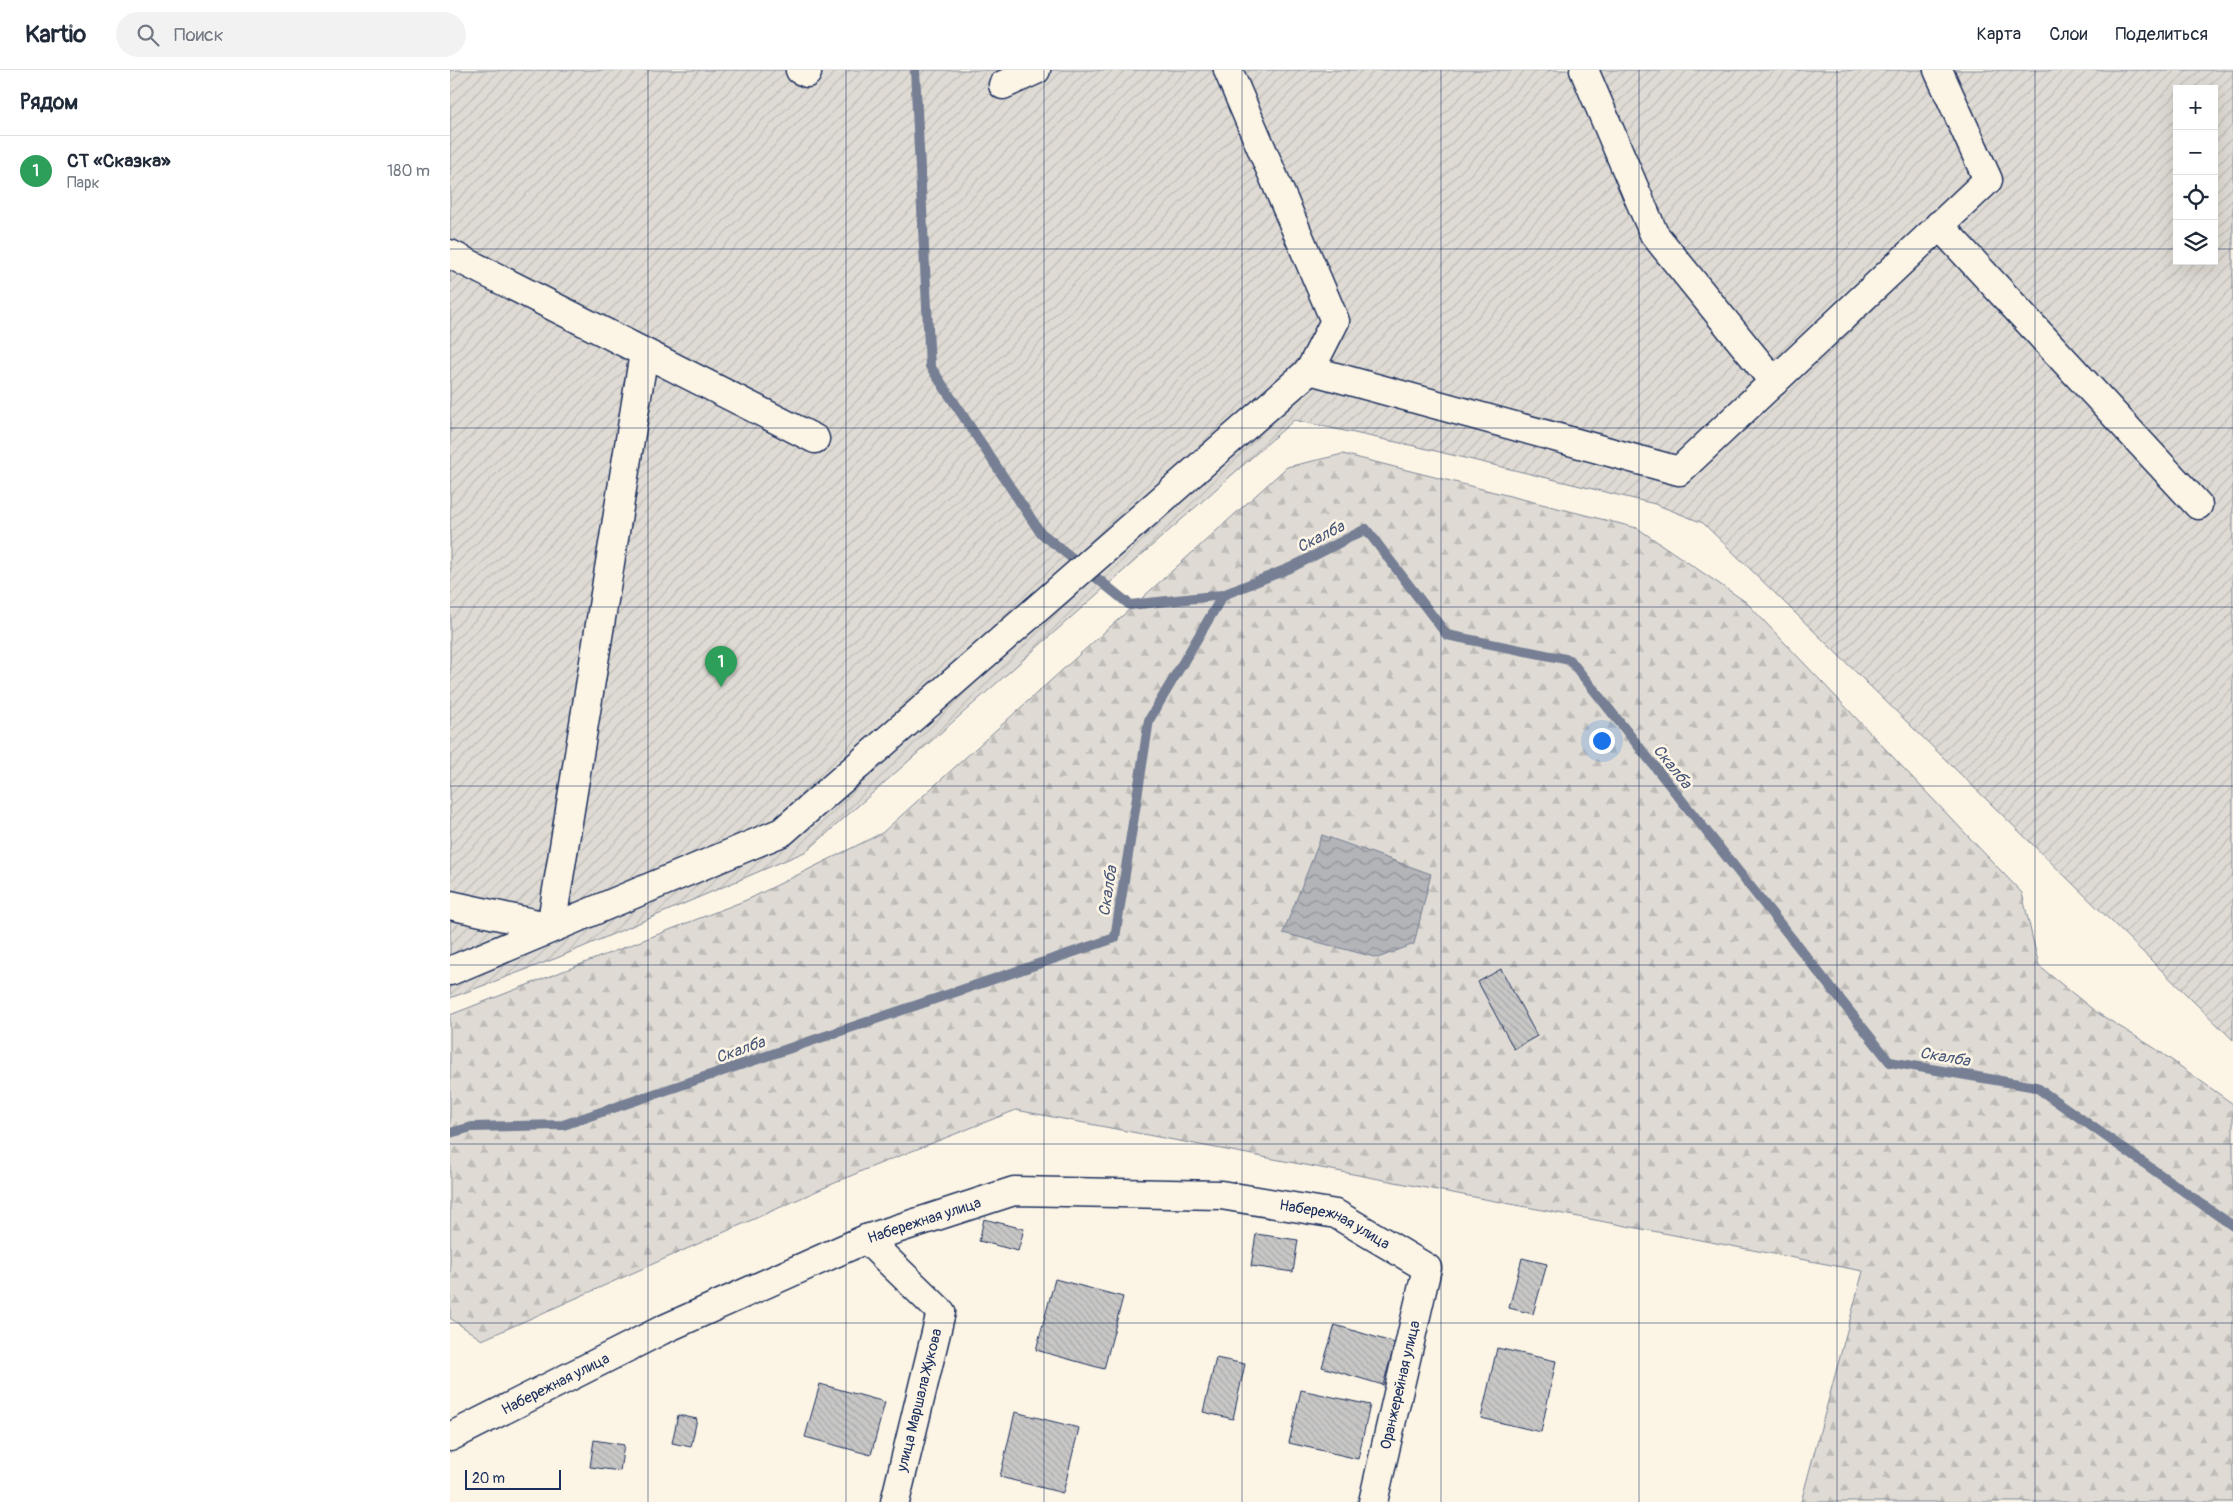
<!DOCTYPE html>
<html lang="ru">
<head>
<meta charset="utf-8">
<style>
  :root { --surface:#fff; --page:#f2f2f3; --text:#1f2937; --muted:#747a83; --line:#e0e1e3; --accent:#b45309 }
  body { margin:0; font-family:Pangolin,sans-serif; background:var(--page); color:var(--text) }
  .controls { position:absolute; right:15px; top:15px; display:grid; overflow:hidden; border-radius:0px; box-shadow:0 5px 20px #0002 }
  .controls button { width:45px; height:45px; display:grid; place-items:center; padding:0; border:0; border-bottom:1px solid var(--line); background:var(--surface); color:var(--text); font:25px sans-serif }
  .scale { position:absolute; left:15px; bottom:12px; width:96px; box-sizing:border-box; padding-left:5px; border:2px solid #1b2f5e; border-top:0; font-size:14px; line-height:18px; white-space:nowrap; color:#1b2f5e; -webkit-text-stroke:4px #fcf5e5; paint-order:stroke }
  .you { position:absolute; left:1151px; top:670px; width:18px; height:18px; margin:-12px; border:4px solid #fff; border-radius:50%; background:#1a73e8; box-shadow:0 0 0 8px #1a73e833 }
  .badge { display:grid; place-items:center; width:32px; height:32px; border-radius:50%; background:var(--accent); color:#fff; font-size:16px; font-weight:700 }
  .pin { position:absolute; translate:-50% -41px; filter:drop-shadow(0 1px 2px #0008) }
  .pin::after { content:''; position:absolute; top:26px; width:18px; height:15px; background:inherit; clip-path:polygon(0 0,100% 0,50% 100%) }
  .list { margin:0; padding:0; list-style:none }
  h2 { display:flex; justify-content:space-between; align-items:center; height:65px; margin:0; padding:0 20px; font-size:21px }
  h2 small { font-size:16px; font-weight:400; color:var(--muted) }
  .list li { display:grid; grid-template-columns:32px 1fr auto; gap:15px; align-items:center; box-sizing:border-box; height:70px; padding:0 20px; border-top:1px solid var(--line) }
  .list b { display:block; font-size:19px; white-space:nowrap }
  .list p { margin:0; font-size:16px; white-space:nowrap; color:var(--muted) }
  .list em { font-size:16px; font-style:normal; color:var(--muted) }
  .icon { flex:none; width:28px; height:28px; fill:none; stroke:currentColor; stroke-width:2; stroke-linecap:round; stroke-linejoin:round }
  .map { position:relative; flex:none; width:1783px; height:1432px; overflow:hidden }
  header { display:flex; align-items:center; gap:30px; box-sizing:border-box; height:70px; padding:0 25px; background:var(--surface); border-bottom:1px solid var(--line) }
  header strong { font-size:24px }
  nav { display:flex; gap:28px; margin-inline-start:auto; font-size:18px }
  .search { width:350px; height:45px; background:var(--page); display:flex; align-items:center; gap:12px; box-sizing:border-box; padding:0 18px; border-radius:28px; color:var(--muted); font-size:19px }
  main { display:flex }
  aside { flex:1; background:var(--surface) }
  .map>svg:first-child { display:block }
  .forest { fill:url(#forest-firs); stroke:#7d8599 }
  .garden { fill:url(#garden-furrows); stroke:#7d8599; fill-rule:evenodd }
  .water { fill:url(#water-waves); stroke:#767f94 }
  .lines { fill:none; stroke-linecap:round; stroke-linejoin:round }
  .stream { stroke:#767f94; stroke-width:10 }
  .building { fill:url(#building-back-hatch); stroke:#1b2f5e }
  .minor-casing { stroke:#1b2f5e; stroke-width:31 }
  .minor { stroke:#fcf5e5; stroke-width:28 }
  .grid { fill:none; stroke:#1b2f5e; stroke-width:1; stroke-opacity:0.55 }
  .labels { text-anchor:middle; stroke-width:5; stroke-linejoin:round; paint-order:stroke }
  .street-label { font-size:15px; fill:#1b2f5e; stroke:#fcf5e5 }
  .water-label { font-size:16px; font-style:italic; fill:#485779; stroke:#fcf5e5 }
</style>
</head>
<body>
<header>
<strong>Kartio</strong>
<div class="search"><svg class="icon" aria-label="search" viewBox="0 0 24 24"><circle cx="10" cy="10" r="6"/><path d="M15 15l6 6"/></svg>Поиск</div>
<nav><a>Карта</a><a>Слои</a><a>Поделиться</a></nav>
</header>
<main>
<aside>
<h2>Рядом<small></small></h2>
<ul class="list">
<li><span class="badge" style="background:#2e9e5b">1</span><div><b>СТ «Сказка»</b><p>Парк</p></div><em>180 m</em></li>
</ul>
</aside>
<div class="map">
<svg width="1783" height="1432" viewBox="0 0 1783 1432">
  <defs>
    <pattern id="forest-firs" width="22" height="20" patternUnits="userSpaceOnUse" patternTransform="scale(1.25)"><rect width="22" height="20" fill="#dfdbd4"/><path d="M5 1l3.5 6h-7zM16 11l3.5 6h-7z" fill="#bfbcb8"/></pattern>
    <pattern id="garden-furrows" width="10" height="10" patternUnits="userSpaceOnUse" patternTransform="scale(1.25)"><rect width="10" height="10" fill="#dfdbd4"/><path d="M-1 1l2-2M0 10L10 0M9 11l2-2" fill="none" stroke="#bfbcb8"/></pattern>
    <pattern id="water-waves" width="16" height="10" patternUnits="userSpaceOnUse" patternTransform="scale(1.25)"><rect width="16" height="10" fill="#b2b4b8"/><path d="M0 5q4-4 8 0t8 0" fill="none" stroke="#909399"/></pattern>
    <pattern id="building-back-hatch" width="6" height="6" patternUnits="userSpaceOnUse" patternTransform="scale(1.25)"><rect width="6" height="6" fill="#c8c7c6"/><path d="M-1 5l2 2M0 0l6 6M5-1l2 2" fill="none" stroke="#ababac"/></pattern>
  </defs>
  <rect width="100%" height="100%" fill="#fcf5e5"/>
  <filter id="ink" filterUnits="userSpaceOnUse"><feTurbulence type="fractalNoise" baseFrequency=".02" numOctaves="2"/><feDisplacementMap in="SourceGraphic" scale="10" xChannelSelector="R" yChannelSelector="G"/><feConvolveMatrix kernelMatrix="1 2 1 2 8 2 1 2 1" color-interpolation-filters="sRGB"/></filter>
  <g filter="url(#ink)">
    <!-- forest -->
    <path class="forest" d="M893,384l294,74 109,74 276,291 17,73 57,46 60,37 77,55v398h-432l62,-231 -847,-161 -152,60 -382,170 -32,-22v-303l299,-116 133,-66 405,-366z"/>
    <!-- garden -->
    <path class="garden" d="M0,0h1783v970l-530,-517 -48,-19 -236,-57 -125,-27 -487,431 -250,107 -107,40zM1727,19h37v172h-37z"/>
    <!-- water -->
    <path class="water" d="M872,765l109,39 -17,70 -36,14 -95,-25z"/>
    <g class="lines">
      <!-- stream -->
      <g class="stream">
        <path d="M465,0l15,296 110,166 90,73 93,-10"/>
        <path d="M0,1063l22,-6 91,-2 552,-187 34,-218 74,-125 67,-27 76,-39 81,106 123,25 320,402 146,25 197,139"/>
      </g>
    </g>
    <!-- building -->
    <g class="building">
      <path d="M1051,899l36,67 -23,13 -36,-67z"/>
      <path d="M534,1149l40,10 -6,22 -39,-10z"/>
      <path d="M806,1164l42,6 -5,32 -42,-6z"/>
      <path d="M1072,1188l25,6 -14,50 -24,-6z"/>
      <path d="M605,1209l68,18 -19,72 -68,-19z"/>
      <path d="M885,1255l60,18 -12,42 -61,-18z"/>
      <path d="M1047,1278l59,13 -15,71 -60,-14z"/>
      <path d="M766,1288l29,6 -12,55 -30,-7z"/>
      <path d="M370,1314l65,18 -14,53 -66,-18z"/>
      <path d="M851,1320l69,15 -12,54 -69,-16z"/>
      <path d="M565,1342l64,16 -16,65 -63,-16z"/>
      <path d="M228,1345l19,4 -6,28 -19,-4z"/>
      <path d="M144,1370l30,5 -4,26 -30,-4z"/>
    </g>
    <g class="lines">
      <!-- minor casing -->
      <g class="minor-casing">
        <g id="minor">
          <path d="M350,0l7,3"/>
          <path d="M1134,0l70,164 120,148"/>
          <path d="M553,15l33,-15"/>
          <path d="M1489,155l259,280"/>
          <path d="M0,184l365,185"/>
          <path d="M860,300l369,101 309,-291 -50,-110"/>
          <path d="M0,835l101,22 93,-574"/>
          <path d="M0,901l332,-139 528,-462 25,-49 -107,-251"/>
          <path d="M416,1169l75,73 -46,190"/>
          <path id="s1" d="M0,1367l212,-107 204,-91 148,-48 207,4 115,19 91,54 -54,234"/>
        </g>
      </g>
      <!-- minor -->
      <use href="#minor" class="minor"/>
    </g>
  </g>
  <!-- grid -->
  <path class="grid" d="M198,0v1432M396,0v1432M594,0v1432M792,0v1432M991,0v1432M1189,0v1432M1387,0v1432M1585,0v1432M0,179h1727M1764,179h19M0,358h1783M0,537h1783M0,716h1783M0,895h1783M0,1074h1783M0,1253h1783"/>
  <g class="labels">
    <!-- street labels -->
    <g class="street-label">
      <text dy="5" stroke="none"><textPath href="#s1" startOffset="522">Набережная улица</textPath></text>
      <text dy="5" stroke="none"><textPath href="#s1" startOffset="942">Набережная улица</textPath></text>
      <text dy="5" stroke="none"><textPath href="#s1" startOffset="118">Набережная улица</textPath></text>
      <text transform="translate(950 1315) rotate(-77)" y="5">Оранжерейная улица</text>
      <text transform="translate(469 1330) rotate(-76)" y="5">улица Маршала Жукова</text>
    </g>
    <!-- water labels -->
    <g class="water-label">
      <text transform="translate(870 466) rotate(-27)" y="6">Скалба</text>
      <text transform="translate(1223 696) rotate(51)" y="6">Скалба</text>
      <text transform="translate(657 821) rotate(-81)" y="6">Скалба</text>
      <text transform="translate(290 979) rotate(-19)" y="6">Скалба</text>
      <text transform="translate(1495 986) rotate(10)" y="6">Скалба</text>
    </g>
  </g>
</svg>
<div class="controls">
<button>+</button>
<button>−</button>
<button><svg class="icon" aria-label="locate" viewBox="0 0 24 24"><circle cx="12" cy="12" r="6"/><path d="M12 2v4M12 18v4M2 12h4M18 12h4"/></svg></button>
<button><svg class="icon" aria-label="layers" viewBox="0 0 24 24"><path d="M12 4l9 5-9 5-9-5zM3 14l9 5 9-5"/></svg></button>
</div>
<div class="scale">20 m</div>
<div class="you"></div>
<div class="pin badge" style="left:271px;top:617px;background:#2e9e5b">1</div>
</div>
</main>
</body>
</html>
